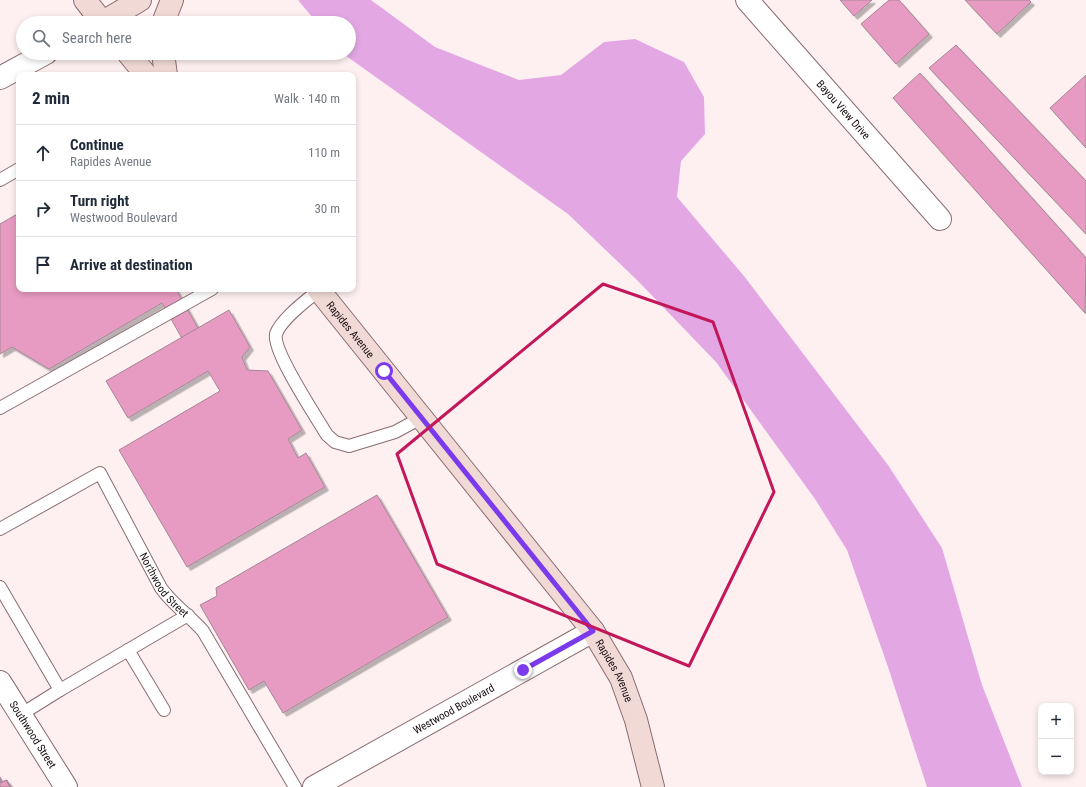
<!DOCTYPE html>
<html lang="en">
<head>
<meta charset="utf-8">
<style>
  :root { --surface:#fff; --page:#f6f6f7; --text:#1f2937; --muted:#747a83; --line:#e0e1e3 }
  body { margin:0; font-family:"Roboto Condensed",sans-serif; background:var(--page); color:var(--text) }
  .controls { position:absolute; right:12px; bottom:12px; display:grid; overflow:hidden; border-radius:8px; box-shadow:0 2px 6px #0003 }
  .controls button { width:36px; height:36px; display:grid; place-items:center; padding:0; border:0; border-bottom:1px solid var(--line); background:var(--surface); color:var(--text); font:20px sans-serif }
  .stop { position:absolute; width:12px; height:12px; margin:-9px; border:3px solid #7c3aed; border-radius:50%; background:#fff }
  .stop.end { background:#7c3aed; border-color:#fff; box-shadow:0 1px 4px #0008 }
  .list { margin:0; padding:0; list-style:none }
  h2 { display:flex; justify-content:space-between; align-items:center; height:52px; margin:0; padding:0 16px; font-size:17px }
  h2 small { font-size:13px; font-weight:400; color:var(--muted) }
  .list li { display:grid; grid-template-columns:26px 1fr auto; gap:12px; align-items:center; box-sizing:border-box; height:56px; padding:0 16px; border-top:1px solid var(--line) }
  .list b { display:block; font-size:15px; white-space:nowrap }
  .list p { margin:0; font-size:13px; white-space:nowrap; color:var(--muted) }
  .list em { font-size:13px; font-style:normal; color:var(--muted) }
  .icon { flex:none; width:22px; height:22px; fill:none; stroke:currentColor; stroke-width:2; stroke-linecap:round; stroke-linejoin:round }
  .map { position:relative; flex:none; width:1086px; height:787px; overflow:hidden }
  .search { position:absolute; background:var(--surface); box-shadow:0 2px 6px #0003; left:16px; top:16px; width:340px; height:44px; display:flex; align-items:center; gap:10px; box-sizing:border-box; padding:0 14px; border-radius:22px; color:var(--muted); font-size:15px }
  .panel { position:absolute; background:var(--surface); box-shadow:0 2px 6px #0003; left:16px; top:72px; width:340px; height:220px; border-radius:8px }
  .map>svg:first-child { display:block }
  .water { fill:#e3a8e3 }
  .building { fill:#e89bc2; stroke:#a38794; filter:url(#shadow) }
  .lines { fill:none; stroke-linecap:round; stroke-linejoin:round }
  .lane-casing { stroke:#8a6c70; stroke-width:14 }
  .street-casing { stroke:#8a6c70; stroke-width:24 }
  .secondary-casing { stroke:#8a6c70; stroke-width:24 }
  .lane { stroke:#fff; stroke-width:12 }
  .street { stroke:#fff; stroke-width:22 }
  .secondary { stroke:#f1dad6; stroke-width:22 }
  .route { stroke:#7c3aed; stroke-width:5 }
  .marked { fill:none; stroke:#c2185b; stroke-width:3; stroke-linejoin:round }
  .labels { text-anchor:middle; stroke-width:3; stroke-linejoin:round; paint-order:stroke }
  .street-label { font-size:11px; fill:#180d0f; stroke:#fef0f1 }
</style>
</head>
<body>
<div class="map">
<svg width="1086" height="787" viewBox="0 0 1086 787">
  <defs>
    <filter id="shadow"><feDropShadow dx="3.5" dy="3.5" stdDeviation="0" flood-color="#0004"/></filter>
  </defs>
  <rect width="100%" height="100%" fill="#fef0f1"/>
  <!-- water -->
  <path class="water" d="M298,0h73l64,47 84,33 42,-5 43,-33 31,-3 49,23 20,35 1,37 -24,27 -4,36 67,79 144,189 54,83 40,137 40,102h-95l-39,-120 -41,-117 -32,-51 -99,-137 -78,-81 -70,-67 -226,-161h7v-30h-32z"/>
  <!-- building -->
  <g class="building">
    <path d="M840,0h32l-18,16z"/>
    <path d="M889,0h10l30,34 -33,30 -35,-40z"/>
    <path d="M965,0h64l2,2 -34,32z"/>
    <path d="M956,45l130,136v53l-157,-166z"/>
    <path d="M920,73l166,185 -1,55 -192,-215z"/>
    <path d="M1086,75v73l-36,-40z"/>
    <path d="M19,213v76h157l22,39 -14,14 -22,-39 -113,66 -37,-22 -12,7v-130z"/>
    <path d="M229,310l21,37 -8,10 5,13 21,1 34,59 -14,9 10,19 8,-5 19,34 -138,80 -68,-117 101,-59 -12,-20 -80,47 -22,-37z"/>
    <path d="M377,495l71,122 -165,96 -19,-32 -15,9 -49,-85 17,-9 -1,-8z"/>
    <path d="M0,777l3,5 4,-2 4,7h-11z"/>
    <path d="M0,780l2,3 4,-2 4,6h-10z"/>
    <path d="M6,780l4,7h-10v-5l1,1z"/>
  </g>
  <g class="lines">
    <!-- lane casing -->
    <g class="lane-casing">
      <g id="lane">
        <path d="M0,180l19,-11"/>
        <path d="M319,290c-12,10 -38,29 -43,44 -4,17 41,84 51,101l8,7 14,4 46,-14 26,-14"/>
        <path d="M0,408l212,-119"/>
        <path id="s1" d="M0,529l100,-56 61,115c12,17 29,28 42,43l92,156"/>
        <path d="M0,587l60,103 128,-75"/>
        <path d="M128,650l36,60"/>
        <path d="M20,715l40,-25"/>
      </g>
    </g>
    <!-- street casing -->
    <g class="street-casing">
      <g id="street">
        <path id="s2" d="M747,0l193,219"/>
        <path d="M0,78l46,-25"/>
        <path id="s3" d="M0,682l66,105"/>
        <path id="s4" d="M314,787l279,-156"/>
      </g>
    </g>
    <!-- secondary casing -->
    <g class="secondary-casing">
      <g id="secondary">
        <path d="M85,0l18,23"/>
        <path d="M103,22l37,-22"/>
        <path d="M163,23l9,-23"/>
        <path d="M128,53l18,22"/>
        <path d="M163,53l3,22"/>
        <path id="s5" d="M318,289l275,342 28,47 15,42 17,67"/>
      </g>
    </g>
    <!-- lane -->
    <use href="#lane" class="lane"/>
    <!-- street -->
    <use href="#street" class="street"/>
    <!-- secondary -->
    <use href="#secondary" class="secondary"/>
  </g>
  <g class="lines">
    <!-- route -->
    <path class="route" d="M384,371l209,260 -70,39"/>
  </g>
  <!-- marked area -->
  <path class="marked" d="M603,284l110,38 61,170 -85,174 -252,-102 -40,-110z"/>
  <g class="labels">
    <!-- street labels -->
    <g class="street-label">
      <text dy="4" stroke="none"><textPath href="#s2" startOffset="146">Bayou View Drive</textPath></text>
      <text dy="4" stroke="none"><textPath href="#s5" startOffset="52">Rapides Avenue</textPath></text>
      <text dy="4" stroke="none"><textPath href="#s1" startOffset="244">Northwood Street</textPath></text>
      <text dy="4" stroke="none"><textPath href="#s5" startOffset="484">Rapides Avenue</textPath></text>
      <text dy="4" stroke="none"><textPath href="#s4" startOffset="160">Westwood Boulevard</textPath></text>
      <text dy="4" stroke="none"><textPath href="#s3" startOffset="62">Southwood Street</textPath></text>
    </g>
  </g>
</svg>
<div class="controls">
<button>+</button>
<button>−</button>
</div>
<div class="stop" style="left:384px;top:371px"></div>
<div class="stop end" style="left:523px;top:670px"></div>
<div class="search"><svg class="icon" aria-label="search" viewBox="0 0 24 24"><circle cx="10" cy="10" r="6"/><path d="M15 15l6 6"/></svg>Search here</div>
<section class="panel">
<h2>2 min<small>Walk · 140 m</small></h2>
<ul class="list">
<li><svg class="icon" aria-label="ahead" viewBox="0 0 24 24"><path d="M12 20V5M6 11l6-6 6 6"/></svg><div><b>Continue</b><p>Rapides Avenue</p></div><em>110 m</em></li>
<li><svg class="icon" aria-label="right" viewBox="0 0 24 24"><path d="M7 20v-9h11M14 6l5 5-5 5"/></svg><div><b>Turn right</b><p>Westwood Boulevard</p></div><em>30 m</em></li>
<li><svg class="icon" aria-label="arrive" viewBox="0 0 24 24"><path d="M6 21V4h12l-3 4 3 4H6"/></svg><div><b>Arrive at destination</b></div></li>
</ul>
</section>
</div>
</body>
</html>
